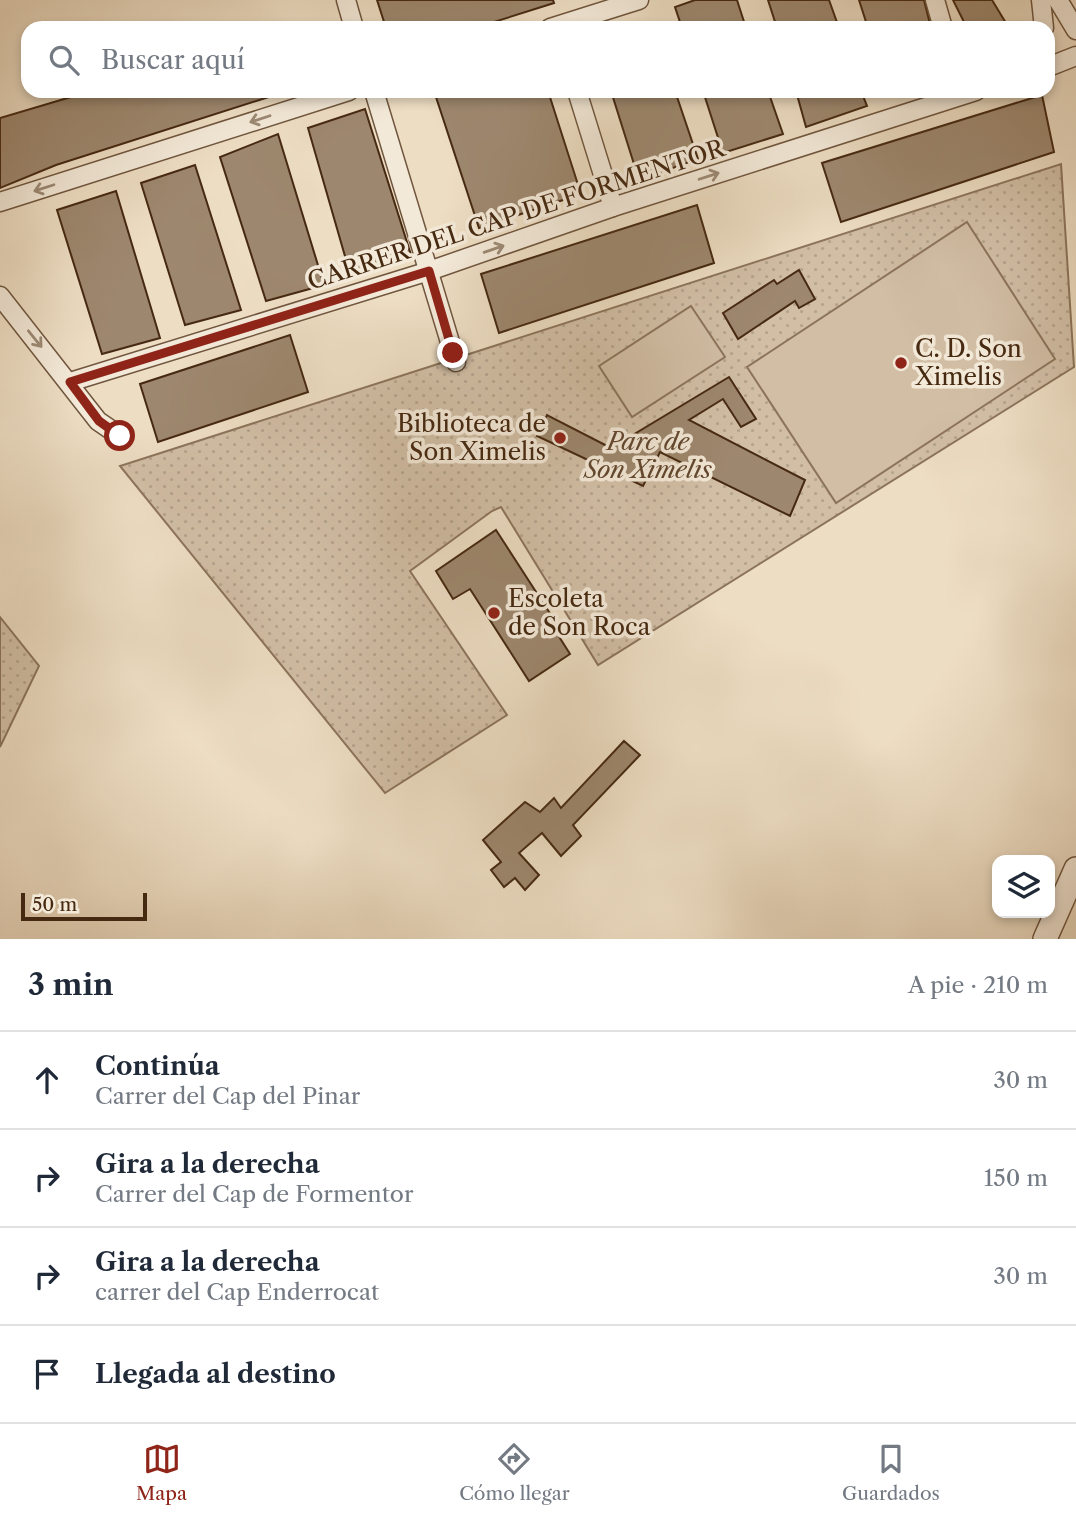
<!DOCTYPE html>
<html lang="es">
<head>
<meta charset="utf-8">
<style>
  :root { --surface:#fff; --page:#f2f2f3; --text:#1f2937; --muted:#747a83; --line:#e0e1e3; --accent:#8f2418 }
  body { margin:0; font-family:"Libre Caslon Text",serif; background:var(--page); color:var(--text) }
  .controls { position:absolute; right:21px; bottom:21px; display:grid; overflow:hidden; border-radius:14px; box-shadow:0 4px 10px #0003 }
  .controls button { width:63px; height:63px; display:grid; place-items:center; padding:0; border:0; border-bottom:2px solid var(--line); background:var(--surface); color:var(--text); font:35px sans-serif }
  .scale { position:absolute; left:21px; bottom:18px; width:126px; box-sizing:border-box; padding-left:7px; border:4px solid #462911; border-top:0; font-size:19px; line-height:24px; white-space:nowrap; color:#462911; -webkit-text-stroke:5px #f3e9d8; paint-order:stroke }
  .stop { position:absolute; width:21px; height:21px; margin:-16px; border:5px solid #8f2418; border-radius:50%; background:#fff }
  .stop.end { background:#8f2418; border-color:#fff; box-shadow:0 2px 7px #0008 }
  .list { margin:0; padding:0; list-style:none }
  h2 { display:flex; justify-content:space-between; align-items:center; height:91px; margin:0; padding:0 28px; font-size:30px }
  h2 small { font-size:23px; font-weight:400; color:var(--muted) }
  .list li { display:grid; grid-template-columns:46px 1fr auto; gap:21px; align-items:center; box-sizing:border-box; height:98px; padding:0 28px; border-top:2px solid var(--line) }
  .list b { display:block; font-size:26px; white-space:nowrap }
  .list p { margin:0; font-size:23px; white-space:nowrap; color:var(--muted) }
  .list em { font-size:23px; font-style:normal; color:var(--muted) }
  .icon { flex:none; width:38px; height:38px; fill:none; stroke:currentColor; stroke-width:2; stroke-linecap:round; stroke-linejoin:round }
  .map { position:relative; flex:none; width:1076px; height:939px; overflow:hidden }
  .search { position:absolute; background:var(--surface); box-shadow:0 4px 10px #0003; left:21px; right:21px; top:21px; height:77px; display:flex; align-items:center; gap:18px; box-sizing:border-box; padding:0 24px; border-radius:21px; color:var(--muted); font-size:26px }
  .sheet { height:483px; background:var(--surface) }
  nav { display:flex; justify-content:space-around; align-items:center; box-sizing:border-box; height:98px; border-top:2px solid var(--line); background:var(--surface); font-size:19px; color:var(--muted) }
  nav a { display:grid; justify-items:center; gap:4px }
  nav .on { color:var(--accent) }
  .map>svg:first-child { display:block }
  .green { fill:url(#green-dots); stroke:#8c745b; stroke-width:2 }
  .pitch { fill:#d1bea5; stroke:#8c745b; stroke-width:2 }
  .building { fill:#9d876e; stroke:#462911; stroke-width:2 }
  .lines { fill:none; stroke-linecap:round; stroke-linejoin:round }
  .minor-casing { stroke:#70563e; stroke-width:21 }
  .tertiary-casing { stroke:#70563e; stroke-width:26 }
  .minor { stroke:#f3e9d8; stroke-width:18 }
  .tertiary { stroke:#f3e9d8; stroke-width:23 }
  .oneway { stroke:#9c8974 }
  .route { stroke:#8f2418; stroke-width:9 }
  .poi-dot { fill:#8f2418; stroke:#f3e9d8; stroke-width:2.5 }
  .labels { text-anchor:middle; stroke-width:7; stroke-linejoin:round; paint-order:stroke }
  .street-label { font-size:24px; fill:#462911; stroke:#f3e9d8 }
  .poi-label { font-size:24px; fill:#462911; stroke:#f3e9d8; text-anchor:start }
  .park-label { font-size:24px; font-style:italic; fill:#62472f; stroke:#f3e9d8 }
</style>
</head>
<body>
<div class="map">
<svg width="1076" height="939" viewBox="0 0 1076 939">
  <defs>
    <pattern id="green-dots" width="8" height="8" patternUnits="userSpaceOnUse" patternTransform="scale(1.75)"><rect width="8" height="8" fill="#d1bea5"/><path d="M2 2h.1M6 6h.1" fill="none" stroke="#b5a38d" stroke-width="1.8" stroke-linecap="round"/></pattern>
  </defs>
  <rect width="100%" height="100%" fill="#edddc3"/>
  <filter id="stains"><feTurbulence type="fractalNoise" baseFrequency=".00286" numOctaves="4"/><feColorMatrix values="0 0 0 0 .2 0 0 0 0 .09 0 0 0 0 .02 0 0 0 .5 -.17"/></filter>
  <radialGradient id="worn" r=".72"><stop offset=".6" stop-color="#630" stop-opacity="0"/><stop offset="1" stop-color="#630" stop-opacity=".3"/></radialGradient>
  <!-- green -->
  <g class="green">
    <path d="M1061,164l13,203 -476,298 -97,-158 -9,4 -82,60 97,144 -122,78 -265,-327z"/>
    <path d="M0,617l39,49 -39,81z"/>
  </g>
  <!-- pitch -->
  <g class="pitch">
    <path d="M967,222l88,137 -219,144 -89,-136z"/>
    <path d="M691,306l34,51 -93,60 -33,-51z"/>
  </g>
  <!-- building -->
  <g class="building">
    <path d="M377,0h176l1,3 -79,25h-89z"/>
    <path d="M695,0h42l9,28h-64l-7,-21z"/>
    <path d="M768,0h61l10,28h-62z"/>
    <path d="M859,0h65l7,28h-63z"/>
    <path d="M953,0h39l17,28h-42z"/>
    <path d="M91,91h186l1,3 -222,71 -56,23v-70z"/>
    <path d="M434,91h114l33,103 -102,34z"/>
    <path d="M611,91h64l23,68 -59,21z"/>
    <path d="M703,91h65l15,43 -60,19z"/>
    <path d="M796,91h65l6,15 -61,21z"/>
    <path d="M1042,95l12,57 -213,70 -19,-59z"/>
    <path d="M365,109l47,149 -61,19 -43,-149z"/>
    <path d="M278,134l46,151 -58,16 -46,-144z"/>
    <path d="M195,165l46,145 -56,15 -44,-142z"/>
    <path d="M116,191l44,147 -58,16 -45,-144z"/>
    <path d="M697,205l17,58 -215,70 -18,-59z"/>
    <path d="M799,270l16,29 -16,9 -4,-7 -57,38 -15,-26 51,-33 3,4z"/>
    <path d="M290,335l18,57 -150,50 -18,-58z"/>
    <path d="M729,377l27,42 -15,8 -18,-28 -34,21 116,60 -15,36 -130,-64 -17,34 -106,-50 10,-21 64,33z"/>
    <path d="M496,530l66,102 -4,3 12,19 -41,27 -59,-92 -17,10 -17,-28z"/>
    <path d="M624,741l16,14 -67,70 8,11 -20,20 -19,-23 -23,20 20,22 -14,15 -10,-12 -11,9 -13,-17 10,-8 -18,-22 42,-38 15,10 14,-14 7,10z"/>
  </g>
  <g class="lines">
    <!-- minor casing -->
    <g class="minor-casing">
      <g id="minor">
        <path d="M346,0l8,28"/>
        <path d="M935,0l8,28"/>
        <path d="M1041,0l3,28"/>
        <path d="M1058,0l18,30"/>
        <path d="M550,28l89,-28"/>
        <path d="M1048,67l28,-11"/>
        <path d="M374,91l82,271"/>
        <path d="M577,91l36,116"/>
        <path d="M0,202l349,-111"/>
        <path d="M0,296l98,125 22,15"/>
        <path d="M70,382l359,-111 184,-64 363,-116"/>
      </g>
    </g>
    <!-- tertiary casing -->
    <g class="tertiary-casing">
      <path id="tertiary" d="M1045,939l31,-70"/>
    </g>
    <!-- minor -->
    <use href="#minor" class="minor"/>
    <!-- tertiary -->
    <use href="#tertiary" class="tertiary"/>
  </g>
  <!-- one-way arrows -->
  <defs><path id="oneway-shaft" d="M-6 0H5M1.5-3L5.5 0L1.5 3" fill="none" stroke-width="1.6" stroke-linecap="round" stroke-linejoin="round" transform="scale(1.75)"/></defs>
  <g class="oneway">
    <use href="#oneway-shaft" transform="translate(260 119) rotate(162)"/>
    <use href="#oneway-shaft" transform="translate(709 176) rotate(-18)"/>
    <use href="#oneway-shaft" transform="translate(44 188) rotate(162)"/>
    <use href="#oneway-shaft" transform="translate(494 249) rotate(-19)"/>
    <use href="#oneway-shaft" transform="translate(35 339) rotate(51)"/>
  </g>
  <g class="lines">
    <!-- route -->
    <path class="route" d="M120,436l-21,-15 -29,-39 359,-111 24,82"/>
  </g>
  <!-- markers -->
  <g class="poi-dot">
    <circle cx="901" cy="363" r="7"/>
    <circle cx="560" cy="438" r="7"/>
    <circle cx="494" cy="613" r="7"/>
  </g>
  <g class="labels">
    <!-- street labels -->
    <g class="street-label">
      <text transform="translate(516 215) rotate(-18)" y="8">CARRER DEL CAP DE FORMENTOR</text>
    </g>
    <!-- poi labels -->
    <g class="poi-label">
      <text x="915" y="357">C. D. Son<tspan x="915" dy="28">Ximelis</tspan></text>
      <text x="546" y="432" text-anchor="end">Biblioteca de<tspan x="546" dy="28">Son Ximelis</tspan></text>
      <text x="508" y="607">Escoleta<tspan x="508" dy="28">de Son Roca</tspan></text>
    </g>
    <!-- park labels -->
    <g class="park-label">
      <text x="648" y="450">Parc de<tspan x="648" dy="28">Son Ximelis</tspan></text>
    </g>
  </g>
  <rect width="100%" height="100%" filter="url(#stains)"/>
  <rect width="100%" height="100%" fill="url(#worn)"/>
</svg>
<div class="controls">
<button><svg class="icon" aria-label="layers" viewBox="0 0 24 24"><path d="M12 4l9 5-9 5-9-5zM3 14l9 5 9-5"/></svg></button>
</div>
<div class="scale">50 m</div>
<div class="stop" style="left:120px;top:436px"></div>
<div class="stop end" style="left:453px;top:353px"></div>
<div class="search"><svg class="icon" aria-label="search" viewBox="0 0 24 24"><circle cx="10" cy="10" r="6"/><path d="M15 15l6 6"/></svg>Buscar aquí</div>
</div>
<section class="sheet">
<h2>3 min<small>A pie · 210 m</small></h2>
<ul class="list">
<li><svg class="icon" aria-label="ahead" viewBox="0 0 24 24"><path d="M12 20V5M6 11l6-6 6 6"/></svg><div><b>Continúa</b><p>Carrer del Cap del Pinar</p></div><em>30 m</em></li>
<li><svg class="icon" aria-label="right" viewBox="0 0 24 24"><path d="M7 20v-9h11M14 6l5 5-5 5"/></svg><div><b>Gira a la derecha</b><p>Carrer del Cap de Formentor</p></div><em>150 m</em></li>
<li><svg class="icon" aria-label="right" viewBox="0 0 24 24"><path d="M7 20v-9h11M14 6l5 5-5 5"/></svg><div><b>Gira a la derecha</b><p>carrer del Cap Enderrocat</p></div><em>30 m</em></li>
<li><svg class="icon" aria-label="arrive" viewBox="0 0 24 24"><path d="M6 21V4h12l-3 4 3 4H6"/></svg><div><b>Llegada al destino</b></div></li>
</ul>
</section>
<nav>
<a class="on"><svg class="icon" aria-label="map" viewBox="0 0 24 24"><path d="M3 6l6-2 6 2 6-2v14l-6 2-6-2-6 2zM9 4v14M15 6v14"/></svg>Mapa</a>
<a><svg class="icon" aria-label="directions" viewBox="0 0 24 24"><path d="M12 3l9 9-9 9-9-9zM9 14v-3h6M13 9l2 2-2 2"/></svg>Cómo llegar</a>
<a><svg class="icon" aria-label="saved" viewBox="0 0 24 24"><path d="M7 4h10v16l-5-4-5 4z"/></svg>Guardados</a>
</nav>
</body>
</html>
